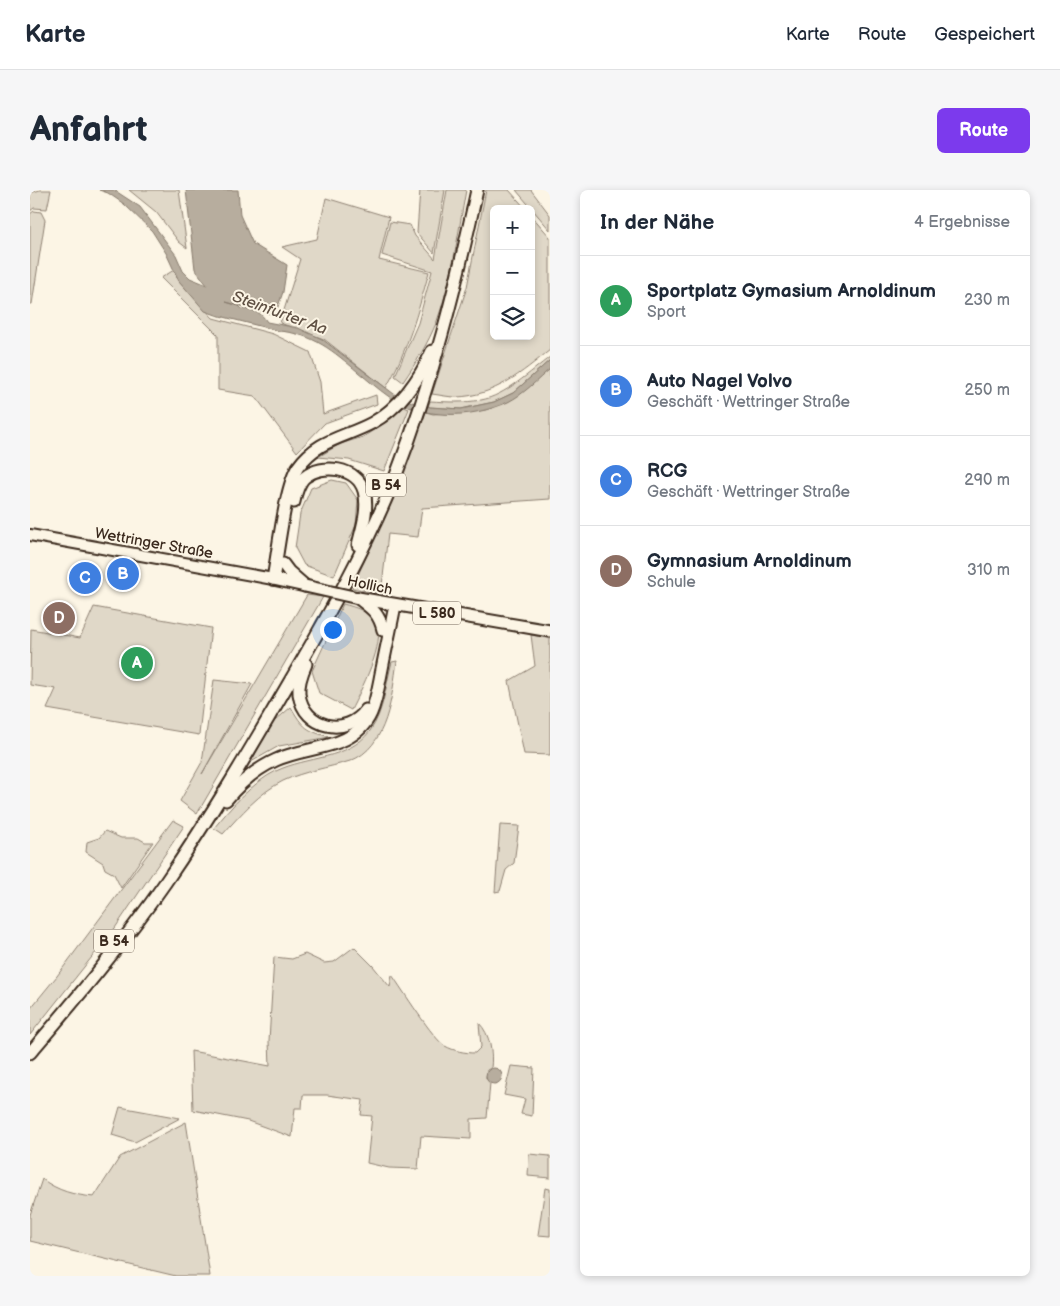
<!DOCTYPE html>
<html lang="de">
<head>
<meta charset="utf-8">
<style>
  :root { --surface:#fff; --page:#f6f6f7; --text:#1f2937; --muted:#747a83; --line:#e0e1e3; --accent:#7c3aed }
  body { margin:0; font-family:"Balsamiq Sans",sans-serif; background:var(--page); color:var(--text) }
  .controls { position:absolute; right:15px; top:15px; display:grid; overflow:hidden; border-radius:8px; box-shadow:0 2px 8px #0003 }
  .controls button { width:45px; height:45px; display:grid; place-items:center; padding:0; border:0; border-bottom:1px solid var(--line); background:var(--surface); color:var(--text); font:25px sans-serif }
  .you { position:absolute; left:302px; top:439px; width:18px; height:18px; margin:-12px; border:4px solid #fff; border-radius:50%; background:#1a73e8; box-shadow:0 0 0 8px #1a73e833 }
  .badge { display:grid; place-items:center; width:32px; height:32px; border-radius:50%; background:var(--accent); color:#fff; font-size:16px; font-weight:700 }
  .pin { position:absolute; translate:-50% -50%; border:2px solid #fff; box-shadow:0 1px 5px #0006 }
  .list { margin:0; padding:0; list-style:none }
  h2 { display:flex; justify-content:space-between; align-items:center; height:65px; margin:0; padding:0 20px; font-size:21px }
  h2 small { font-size:16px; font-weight:400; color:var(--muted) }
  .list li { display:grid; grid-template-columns:32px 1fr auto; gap:15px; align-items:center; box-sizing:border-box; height:90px; padding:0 20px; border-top:1px solid var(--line) }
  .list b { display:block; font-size:19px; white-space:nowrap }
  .list p { margin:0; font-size:16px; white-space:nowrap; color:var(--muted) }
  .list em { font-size:16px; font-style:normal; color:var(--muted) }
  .icon { flex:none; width:28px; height:28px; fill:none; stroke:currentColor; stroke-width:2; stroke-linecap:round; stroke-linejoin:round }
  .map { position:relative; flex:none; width:520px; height:1086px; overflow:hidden; border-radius:8px }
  header { display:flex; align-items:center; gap:30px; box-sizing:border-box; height:70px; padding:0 25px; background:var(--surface); border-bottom:1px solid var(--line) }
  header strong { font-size:24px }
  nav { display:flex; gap:28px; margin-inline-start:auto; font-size:18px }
  .intro { display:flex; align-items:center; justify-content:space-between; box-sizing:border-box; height:120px; padding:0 30px }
  h1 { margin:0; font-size:35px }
  .button { padding:12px 22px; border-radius:8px; background:var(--accent); color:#fff; font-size:18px; font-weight:700 }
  main { display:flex; gap:30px; padding:0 30px }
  aside { flex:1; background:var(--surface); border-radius:8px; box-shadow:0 2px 8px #0003 }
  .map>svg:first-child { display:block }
  .green { fill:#e0d8c8; stroke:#8e8173 }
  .water { fill:#b7ad9e; stroke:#85796b }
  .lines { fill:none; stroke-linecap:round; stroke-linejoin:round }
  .secondary-casing { stroke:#3b2a1e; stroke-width:14 }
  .primary-casing { stroke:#3b2a1e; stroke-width:15 }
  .trunk-casing { stroke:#3b2a1e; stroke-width:15 }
  .secondary { stroke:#fcf5e5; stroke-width:10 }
  .primary { stroke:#fcf5e5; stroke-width:11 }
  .trunk { stroke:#fcf5e5; stroke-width:11 }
  .primary-bridge-casing { stroke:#3b2a1e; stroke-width:15; stroke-linecap:butt }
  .primary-bridge { stroke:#fcf5e5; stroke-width:11 }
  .labels { text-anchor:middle; stroke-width:4; stroke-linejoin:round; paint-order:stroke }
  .shield { fill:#fcf5e5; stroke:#75675a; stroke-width:1 }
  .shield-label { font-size:14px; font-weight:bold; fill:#3b2a1e }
  .street-label { font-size:15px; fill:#3b2a1e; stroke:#fcf5e5 }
  .water-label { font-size:16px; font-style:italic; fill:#605144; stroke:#fcf5e5 }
</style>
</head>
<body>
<header>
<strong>Karte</strong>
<nav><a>Karte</a><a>Route</a><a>Gespeichert</a></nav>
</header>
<div class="intro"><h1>Anfahrt</h1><a class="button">Route</a></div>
<main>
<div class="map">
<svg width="520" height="1086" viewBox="0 0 520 1086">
  <rect width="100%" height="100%" fill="#fcf5e5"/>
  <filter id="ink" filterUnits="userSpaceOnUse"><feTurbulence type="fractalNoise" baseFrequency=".02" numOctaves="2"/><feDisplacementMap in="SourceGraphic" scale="10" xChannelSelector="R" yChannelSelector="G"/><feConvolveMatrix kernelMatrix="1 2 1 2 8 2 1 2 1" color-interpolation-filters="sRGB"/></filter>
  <g filter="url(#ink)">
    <!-- green -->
    <g class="green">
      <path d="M10,0h11l-4,19 -13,-1 -4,3v-18z"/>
      <path d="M99,0h50l8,58 -8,-6 -23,-30z"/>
      <path d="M390,0h25l-11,63 -17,-20z"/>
      <path d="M417,0h19c-8,44 -14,90 -29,131 -9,22 -21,42 -34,61l-8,-6 23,-53 14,-52 -50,-16 8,-33 20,3 5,11 20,23z"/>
      <path d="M456,0h23l17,19h-32v127h37v-121l19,22v113c-29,23 -55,46 -94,47 -8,0 -16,-2 -24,-3l35,-107z"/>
      <path d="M486,0h15l19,25v15z"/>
      <path d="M296,8l63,19 -10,43 50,12c-11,40 -22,80 -43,116l-62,-49 -44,-16 20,-64 -18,-12 35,-8z"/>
      <path d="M4,21l7,1 4,8 -13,84h-2v-90z"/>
      <path d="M144,80l5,11 34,37 60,16 37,18 10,30 3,32 53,-19 1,9 -52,19 -28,29 -42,-56 -37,-6v-55l-57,-57z"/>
      <path d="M520,167v3l-37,33 -19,9 -33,7 -33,-2 2,-6c17,1 34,2 51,-1 24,-4 50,-29 69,-43z"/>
      <path d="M520,179v130l-128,9 -4,29 -30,-3 -7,60 -29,-6 40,-88 34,-88 7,2 52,-4 24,-9z"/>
      <path d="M374,217l5,2 -25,62 -35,-11 -31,-3 22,-13 23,-7 26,-17z"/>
      <path d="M302,290l14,3 12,17 -2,25 -22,51 -30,-11 -9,-17 5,-34 11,-26z"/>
      <path d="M277,405l16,2 -126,217 -17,-13 22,-39 12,-82 38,4 -50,90z"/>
      <path d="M313,414c12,3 26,7 33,19 11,18 -16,69 -25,87l-32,-17 -7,-22z"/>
      <path d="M64,417l117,21 -12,107 -152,-26 9,-20 -26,-4 1,-56 49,9z"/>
      <path d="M501,445l19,3v117l-26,-1 -15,-73 26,-15z"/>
      <path d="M367,471c-5,34 -9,86 -47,100 -22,7 -46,10 -67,20 -24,12 -42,33 -60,53l-9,-6c18,-22 38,-45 62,-57 31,-15 72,-11 94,-40 14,-19 16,-48 22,-69z"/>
      <path d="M261,517c12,21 16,24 39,30l-51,9 -28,16 18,-36z"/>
      <path d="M143,630l11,6 -69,102 -85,107v-26l27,-33z"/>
      <path d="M470,635l19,1 -5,37 -8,7 -6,21 -5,1z"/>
      <path d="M75,641l16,7h17l7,4h8l-32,46 -7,-14 -9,-5 -2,-6 -17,-11 1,-10 12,-4z"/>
      <path d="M324,757l19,19 17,21 2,-12c10,14 41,64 53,71 9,5 20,7 30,7l6,-6 -2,-24c11,11 14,30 12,45l-4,2 -1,8 4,5 -3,35 -16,1v20l-50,-3 -3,33 -29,-1 -22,-5 5,-47 -11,-1 2,-15 -36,-5h-24l-1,13h-7l-3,29 -44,-16 -55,-11 -2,-59 79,15 -1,-25 5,-84 18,2 13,-5 19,9 10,-1z"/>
      <path d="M481,876l23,2 -2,48 -11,-2 4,-15 -21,-4z"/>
      <path d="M90,917l60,11 -45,24 -23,-7z"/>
      <path d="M156,932l24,154h-34l-146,-35v-26l12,-36c16,12 32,16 52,18l26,-40z"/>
      <path d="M499,964l21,2v22l-22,-2z"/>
      <path d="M515,998l5,1v47l-12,-1z"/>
    </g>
    <!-- water -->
    <g class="water">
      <path d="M69,0h15l26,17 36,48 7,16 7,7 17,7 -12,-16 -9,-79h52l2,25 13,29 34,21 -4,27 -8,23 -49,-13 13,4 3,3c12,1 18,2 25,13l31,6 24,11 72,55 18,8 18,5 31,2 33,-7 19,-9 37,-33v9c-13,11 -26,25 -42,33 -37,17 -86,18 -120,-6 -10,-7 -20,-16 -30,-24 -25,-21 -44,-38 -79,-41l-63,-16 -11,-4 -26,-30 -13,-28 -14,-22 -28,-27 -16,-11z"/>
      <circle cx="464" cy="886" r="8"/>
    </g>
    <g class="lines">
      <!-- secondary casing -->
      <g class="secondary-casing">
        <path id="secondary" d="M0,345l243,44"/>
      </g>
      <!-- primary casing -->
      <g class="primary-casing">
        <g id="primary">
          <path d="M243,389l32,7"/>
          <path d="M328,408l192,33"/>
        </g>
      </g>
      <!-- trunk casing -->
      <g class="trunk-casing">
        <g id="trunk">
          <path d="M264,312c1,-7 5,-20 11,-25 17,-14 52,-10 59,14 5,18 -2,37 -6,54"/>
          <path d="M253,374l6,8 16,14"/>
          <path d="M243,389c5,-26 12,-93 25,-112 20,-28 46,-29 74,-44 27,-15 48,-44 60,-72"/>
          <path d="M328,408c14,11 21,15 25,32"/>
          <path d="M276,474c-4,9 -8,20 -7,30 5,35 48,43 67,16"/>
          <path d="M196,610c14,-17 30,-31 50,-40 32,-15 78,-9 95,-47 6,-14 8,-30 11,-44 4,-21 9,-42 13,-64"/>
          <path d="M0,863c47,-55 94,-111 135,-170 45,-65 85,-133 125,-202 39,-67 77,-134 106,-206 36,-93 60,-188 81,-285"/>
        </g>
      </g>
      <!-- secondary -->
      <use href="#secondary" class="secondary"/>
      <!-- primary -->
      <use href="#primary" class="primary"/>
      <!-- trunk -->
      <use href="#trunk" class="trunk"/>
      <!-- primary-bridge casing -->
      <g class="primary-bridge-casing">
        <path id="primary-bridge" d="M275,396l53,12"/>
      </g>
      <!-- primary-bridge -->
      <use href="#primary-bridge" class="primary-bridge"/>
    </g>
  </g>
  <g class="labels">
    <!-- shield labels -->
    <g class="shield">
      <rect x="336" y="283.5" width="40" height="23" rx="4"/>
      <rect x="383" y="411.5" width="48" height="23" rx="4"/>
      <rect x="64" y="739.5" width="40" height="23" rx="4"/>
    </g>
    <g class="shield-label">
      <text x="356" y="300">B 54</text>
      <text x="407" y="428">L 580</text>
      <text x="84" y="756">B 54</text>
    </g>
    <!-- street labels -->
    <g class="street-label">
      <text transform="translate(124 353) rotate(10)" y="5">Wettringer Straße</text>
      <text transform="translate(340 395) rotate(12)" y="5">Hollich</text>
    </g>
    <!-- water labels -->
    <g class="water-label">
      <text transform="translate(250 122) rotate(20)" y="6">Steinfurter Aa</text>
    </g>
  </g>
</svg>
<div class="controls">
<button>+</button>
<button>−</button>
<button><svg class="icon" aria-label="layers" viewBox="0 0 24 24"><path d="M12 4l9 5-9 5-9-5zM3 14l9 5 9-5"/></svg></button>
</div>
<div class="you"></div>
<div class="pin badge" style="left:107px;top:473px;background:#2e9e5b">A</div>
<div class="pin badge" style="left:93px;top:384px;background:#3f7fe0">B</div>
<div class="pin badge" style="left:55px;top:388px;background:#3f7fe0">C</div>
<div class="pin badge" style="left:29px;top:428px;background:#8d6e63">D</div>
</div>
<aside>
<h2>In der Nähe<small>4 Ergebnisse</small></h2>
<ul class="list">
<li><span class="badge" style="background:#2e9e5b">A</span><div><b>Sportplatz Gymasium Arnoldinum</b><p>Sport</p></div><em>230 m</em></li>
<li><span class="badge" style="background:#3f7fe0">B</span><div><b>Auto Nagel Volvo</b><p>Geschäft · Wettringer Straße</p></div><em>250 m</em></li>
<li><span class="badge" style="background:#3f7fe0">C</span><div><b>RCG</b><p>Geschäft · Wettringer Straße</p></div><em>290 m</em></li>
<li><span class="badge" style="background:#8d6e63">D</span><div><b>Gymnasium Arnoldinum</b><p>Schule</p></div><em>310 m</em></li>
</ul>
</aside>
</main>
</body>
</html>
